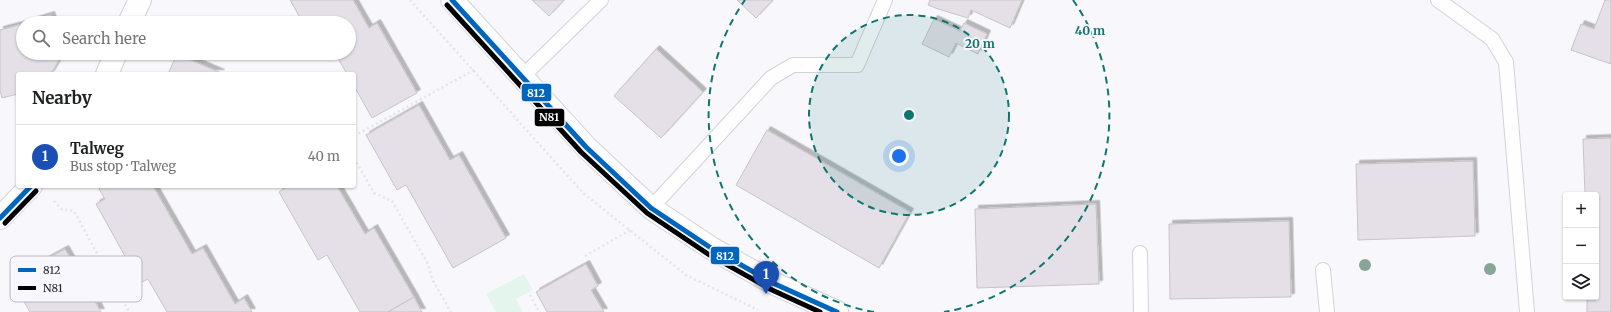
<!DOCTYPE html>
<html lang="en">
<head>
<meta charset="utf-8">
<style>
  :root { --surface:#fff; --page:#f6f6f6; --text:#202124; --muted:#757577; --line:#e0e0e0; --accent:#0b8043 }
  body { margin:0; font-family:Merriweather,serif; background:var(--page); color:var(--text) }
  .controls { position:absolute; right:12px; bottom:12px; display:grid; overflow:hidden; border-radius:4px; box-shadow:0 1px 3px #0004 }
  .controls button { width:36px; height:36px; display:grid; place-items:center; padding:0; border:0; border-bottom:1px solid var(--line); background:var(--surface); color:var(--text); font:20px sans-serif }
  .you { position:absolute; left:899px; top:156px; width:14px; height:14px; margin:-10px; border:3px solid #fff; border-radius:50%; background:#1a73e8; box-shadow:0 0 0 6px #1a73e833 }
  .badge { display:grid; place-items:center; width:26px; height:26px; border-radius:50%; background:var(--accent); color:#fff; font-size:13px; font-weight:700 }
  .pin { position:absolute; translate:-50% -33px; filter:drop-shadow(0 1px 2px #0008) }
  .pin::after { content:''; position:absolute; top:21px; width:14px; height:12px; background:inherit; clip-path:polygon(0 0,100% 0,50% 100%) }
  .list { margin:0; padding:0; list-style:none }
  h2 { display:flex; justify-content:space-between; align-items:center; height:52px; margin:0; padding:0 16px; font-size:17px }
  h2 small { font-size:13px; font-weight:400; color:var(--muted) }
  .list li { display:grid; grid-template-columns:26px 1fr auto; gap:12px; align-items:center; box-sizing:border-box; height:64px; padding:0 16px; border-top:1px solid var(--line) }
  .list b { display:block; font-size:15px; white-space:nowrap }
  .list p { margin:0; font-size:13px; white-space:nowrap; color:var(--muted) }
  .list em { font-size:13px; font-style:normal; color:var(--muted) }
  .icon { flex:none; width:22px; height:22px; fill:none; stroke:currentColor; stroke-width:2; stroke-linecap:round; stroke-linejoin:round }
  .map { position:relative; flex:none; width:1611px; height:312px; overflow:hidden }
  .search { position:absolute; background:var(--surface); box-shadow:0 1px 3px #0004; left:16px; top:16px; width:340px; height:44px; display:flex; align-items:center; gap:10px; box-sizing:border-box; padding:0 14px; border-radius:22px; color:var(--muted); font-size:15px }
  .panel { position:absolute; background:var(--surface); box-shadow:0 1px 3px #0004; left:16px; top:72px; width:340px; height:116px; border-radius:4px }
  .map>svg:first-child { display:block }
  .green { fill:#e3f5ec }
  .building { fill:#e5e0e7; stroke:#c7c3c9; filter:url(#shadow) }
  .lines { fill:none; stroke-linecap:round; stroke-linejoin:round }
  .lane-casing { stroke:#d3d2d9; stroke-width:16 }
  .street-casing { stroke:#d3d2d9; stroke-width:24 }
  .path { stroke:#e4e4e5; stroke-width:2.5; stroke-dasharray:2 3; stroke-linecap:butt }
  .lane { stroke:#fefeff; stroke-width:14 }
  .street { stroke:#fefeff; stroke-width:22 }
  .bus-1-casing { stroke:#f7f7fd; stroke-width:8 }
  .bus-2-casing { stroke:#f7f7fd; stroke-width:8 }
  .bus-1 { stroke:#0065bd; stroke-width:5 }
  .bus-2 { stroke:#000; stroke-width:5 }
  .tree { fill:#87a698 }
  .ring { fill:none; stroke:#0f766e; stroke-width:2; stroke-dasharray:7 5 }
  .key { fill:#f7f7fd; stroke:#b8b8bf; stroke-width:1 }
  .key-label { font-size:11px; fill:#25242f }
  .centre { fill:#0f766e; stroke:#f7f7fd; stroke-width:2 }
  .ring-label { font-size:12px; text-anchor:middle; font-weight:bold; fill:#0f766e; stroke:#f7f7fd; stroke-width:4; stroke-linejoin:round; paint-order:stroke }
  .line-badge { stroke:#f7f7fd; stroke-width:1.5 }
  .badge-label { font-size:11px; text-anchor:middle; font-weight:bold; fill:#fff }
</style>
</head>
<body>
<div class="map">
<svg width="1611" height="312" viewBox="0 0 1611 312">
  <defs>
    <filter id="shadow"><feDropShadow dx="3.5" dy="-3.5" stdDeviation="0" flood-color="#0004"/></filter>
  </defs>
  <rect width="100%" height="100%" fill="#f8f8fc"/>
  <!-- green -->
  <path class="green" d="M524,274l9,16 -17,9 7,13h-27l-10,-18z"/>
  <!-- building -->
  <g class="building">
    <path d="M290,0h63l16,28 8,-5 40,70 -45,25 -18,-32v-12h-7l-12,-21h14v-30h-46z"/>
    <path d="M532,0h32l-15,16z"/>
    <path d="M737,0h36l-17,18z"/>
    <path d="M930,0h92l-12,28 -39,-18 -3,8 -30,-9 -10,-4z"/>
    <path d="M1605,0h6v64l-40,-14 10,-26 13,5z"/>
    <path d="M51,15l3,8h-29z"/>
    <path d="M934,19l26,12 4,-8 23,11 -9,20 -22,-11 -7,14 -27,-13z"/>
    <path d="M23,24v29h40l-12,21h-33v20l-16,4 -2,-8v-60z"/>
    <path d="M656,49l47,43 -42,46 -47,-42z"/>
    <path d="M177,54l44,19 -53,1z"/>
    <path d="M419,105l31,55 9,-5 47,83 -53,30 -47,-83 -9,5 -31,-55z"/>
    <path d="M767,130l143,82 -31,56 -143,-83z"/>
    <path d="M1611,138v174h-24v-15h9v-102h-11l-2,-56z"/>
    <path d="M1473,161l2,75 -117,4 -2,-76z"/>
    <path d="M104,186h49l39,68 11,-6 32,56 9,-6 8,14h-85l-19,-33 -8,4 -44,-79 9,-5 -6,-10z"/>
    <path d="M288,186h49l28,48 9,-6 40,69 -26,15h-28l-33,-57 -9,5 -39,-68z"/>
    <path d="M1096,204l3,80 -122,4 -2,-79z"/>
    <path d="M1289,221l2,76 -121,2 -1,-75z"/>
    <path d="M65,249l12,20 24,43h-71l-19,-33z"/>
    <path d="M586,264l12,22 -7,4 13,22h-57l-11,-20z"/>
    <path d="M414,297l8,15h-34z"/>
  </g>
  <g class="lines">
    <!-- lane casing -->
    <g class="lane-casing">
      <g id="lane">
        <path d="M1438,0l54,39 14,23 21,250"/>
        <path d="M522,77l79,-77"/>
        <path d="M651,208l120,-130 22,-13h64l28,-65"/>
        <path d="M1140,253l1,59"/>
        <path d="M1323,270l4,42"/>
      </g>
    </g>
    <!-- street casing -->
    <g class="street-casing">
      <g id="street">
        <path d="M452,0l134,147 65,61 60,40 64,36 62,28"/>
        <path d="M129,23l11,-23"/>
        <path d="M107,74l9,-21"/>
        <path d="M0,218l31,-32"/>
      </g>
    </g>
    <!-- path -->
    <g class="path">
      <path d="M410,0l173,193 103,82 72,35"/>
      <path d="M354,136l120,-66"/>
      <path d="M354,158l20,35 18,8 36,63 4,15 19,33"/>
      <path d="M54,201l7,8 13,2 55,101"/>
      <path d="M585,256l45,-26"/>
      <path d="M530,295l9,17"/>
    </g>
    <!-- lane -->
    <use href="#lane" class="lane"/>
    <!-- street -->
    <use href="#street" class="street"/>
    <!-- bus-1 casing -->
    <g class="bus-1-casing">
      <g id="bus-1">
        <path d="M452,0l134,147 65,61 60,40 64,36 62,28"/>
        <path d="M0,218l31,-32"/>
      </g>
    </g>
    <!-- bus-2 casing -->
    <g class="bus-2-casing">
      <g id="bus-2">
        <path d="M447,5l134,147 66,61 61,41 64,36 48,22"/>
        <path d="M5,223l31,-32"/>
      </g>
    </g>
    <!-- bus-1 -->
    <use href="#bus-1" class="bus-1"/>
    <!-- bus-2 -->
    <use href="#bus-2" class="bus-2"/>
  </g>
  <!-- trees -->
  <g class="tree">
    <circle cx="1365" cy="265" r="6"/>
    <circle cx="1490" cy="269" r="6"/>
  </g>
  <!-- distance rings -->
  <circle cx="909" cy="115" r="100" fill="#0f766e" fill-opacity=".12"/>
  <g class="ring">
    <circle cx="909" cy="115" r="100"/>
    <path d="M874 312A200 200 0 0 1 745 0M1073 0A200 200 0 0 1 944 312"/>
  </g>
  <!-- legend -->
  <rect x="10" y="256" width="132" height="46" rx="6" class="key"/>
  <rect x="18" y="268" width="18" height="4" fill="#0065bd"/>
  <rect x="18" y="286" width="18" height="4" fill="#000"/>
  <g class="key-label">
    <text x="43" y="274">812</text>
    <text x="43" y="292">N81</text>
  </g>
  <circle cx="909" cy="115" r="6" class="centre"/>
  <g class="ring-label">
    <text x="1090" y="35">40 m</text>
    <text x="980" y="48">20 m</text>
  </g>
  <g class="line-badge">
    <rect x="521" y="83" width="31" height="19" rx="4" fill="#0065bd"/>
    <rect x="534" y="108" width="31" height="19" rx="4" fill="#000"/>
    <rect x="710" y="246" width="30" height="19" rx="4" fill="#0065bd"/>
  </g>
  <g class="badge-label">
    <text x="536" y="97">812</text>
    <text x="549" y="121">N81</text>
    <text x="725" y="260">812</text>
  </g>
</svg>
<div class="controls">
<button>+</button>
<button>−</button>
<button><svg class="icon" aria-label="layers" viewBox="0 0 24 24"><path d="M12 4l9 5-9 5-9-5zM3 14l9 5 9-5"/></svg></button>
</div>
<div class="you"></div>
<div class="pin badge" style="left:766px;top:294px;background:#1a4fb4">1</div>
<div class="search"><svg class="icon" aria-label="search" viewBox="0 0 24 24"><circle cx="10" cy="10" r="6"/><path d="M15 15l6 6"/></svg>Search here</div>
<section class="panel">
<h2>Nearby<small></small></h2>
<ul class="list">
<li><span class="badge" style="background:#1a4fb4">1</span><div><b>Talweg</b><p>Bus stop · Talweg</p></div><em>40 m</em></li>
</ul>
</section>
</div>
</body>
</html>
